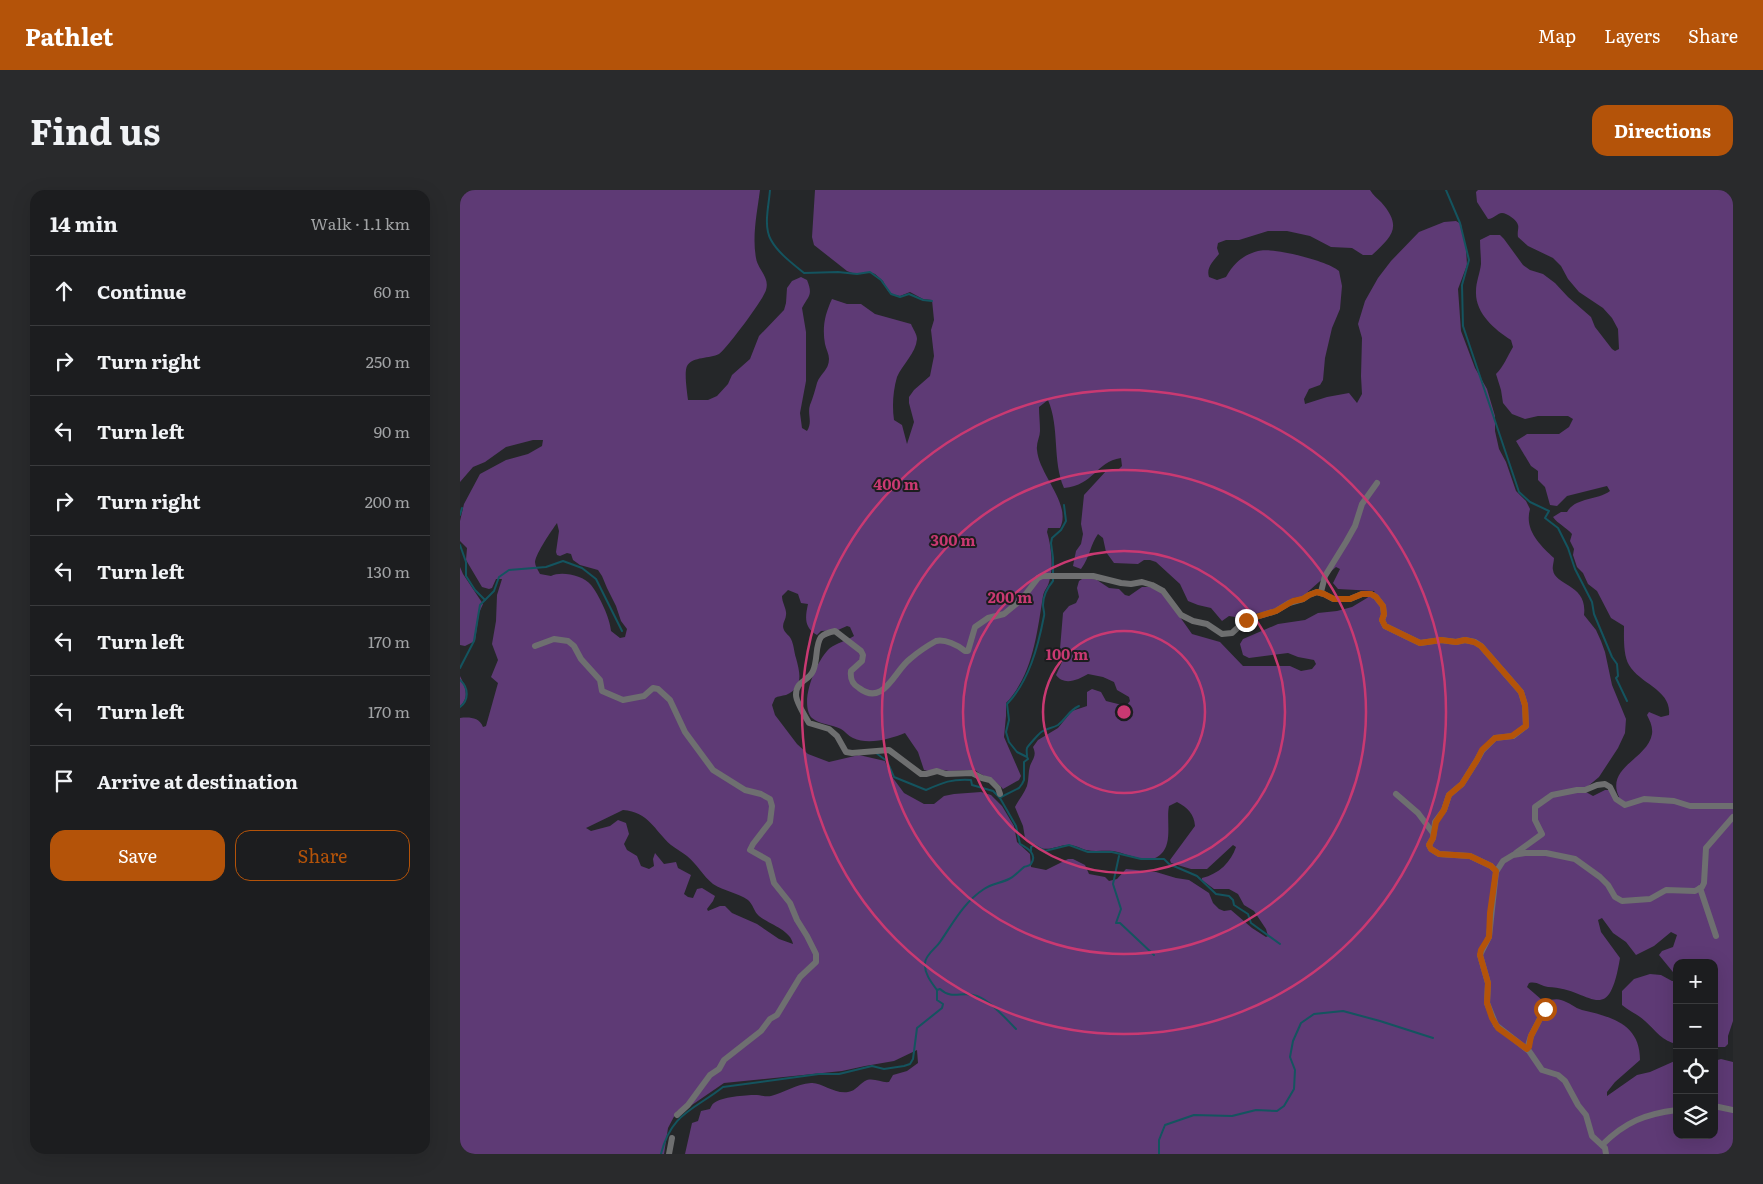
<!DOCTYPE html>
<html lang="en">
<head>
<meta charset="utf-8">
<style>
  :root { --surface:#1c1d1f; --page:#292a2c; --text:#f1f3f6; --muted:#a0a2a4; --line:#3a3b3d; --accent:#b45309 }
  body { margin:0; font-family:Literata,serif; background:var(--page); color:var(--text) }
  .controls { position:absolute; right:15px; bottom:15px; display:grid; overflow:hidden; border-radius:10px; box-shadow:0 5px 20px #0002 }
  .controls button { width:45px; height:45px; display:grid; place-items:center; padding:0; border:0; border-bottom:1px solid var(--line); background:var(--surface); color:var(--text); font:25px sans-serif }
  .stop { position:absolute; width:15px; height:15px; margin:-11px; border:4px solid #b45309; border-radius:50%; background:#fff }
  .stop.end { background:#b45309; border-color:#fff; box-shadow:0 1px 5px #0008 }
  .list { margin:0; padding:0; list-style:none }
  h2 { display:flex; justify-content:space-between; align-items:center; height:65px; margin:0; padding:0 20px; font-size:21px }
  h2 small { font-size:16px; font-weight:400; color:var(--muted) }
  .list li { display:grid; grid-template-columns:32px 1fr auto; gap:15px; align-items:center; box-sizing:border-box; height:70px; padding:0 20px; border-top:1px solid var(--line) }
  .list b { display:block; font-size:19px; white-space:nowrap }
  .list em { font-size:16px; font-style:normal; color:var(--muted) }
  .actions { display:flex; gap:10px; padding:15px 20px }
  .actions a { flex:1; padding:11px 0; border:1px solid var(--accent); border-radius:15px; text-align:center; font-size:18px; color:var(--accent) }
  .actions .main { background:var(--accent); color:#fff }
  .icon { flex:none; width:28px; height:28px; fill:none; stroke:currentColor; stroke-width:2; stroke-linecap:round; stroke-linejoin:round }
  .map { position:relative; flex:none; width:1273px; height:964px; overflow:hidden; border-radius:15px }
  header { display:flex; align-items:center; gap:30px; box-sizing:border-box; height:70px; padding:0 25px; background:var(--accent); color:#fff }
  header strong { font-size:24px }
  nav { display:flex; gap:28px; margin-inline-start:auto; font-size:18px }
  .intro { display:flex; align-items:center; justify-content:space-between; box-sizing:border-box; height:120px; padding:0 30px }
  h1 { margin:0; font-size:35px }
  .button { padding:12px 22px; border-radius:15px; background:var(--accent); color:#fff; font-size:18px; font-weight:700 }
  main { display:flex; gap:30px; padding:0 30px }
  aside { flex:1; background:var(--surface); border-radius:15px; box-shadow:0 5px 20px #0002 }
  .map>svg:first-child { display:block }
  .green { fill:#5e3a75; fill-rule:evenodd }
  .lines { fill:none; stroke-linecap:round; stroke-linejoin:round }
  .stream { stroke:#14545f; stroke-width:2 }
  .minor { stroke:#6e6f70; stroke-width:6 }
  .route { stroke:#b45309; stroke-width:6 }
  .ring { fill:none; stroke:#c93972; stroke-width:2.5 }
  .centre { fill:#c93972; stroke:#1c1d1f; stroke-width:2.5 }
  .ring-label { font-size:15px; text-anchor:middle; font-weight:bold; fill:#c93972; stroke:#1c1d1f; stroke-width:4; stroke-linejoin:round; paint-order:stroke }
</style>
</head>
<body>
<header>
<strong>Pathlet</strong>
<nav><a>Map</a><a>Layers</a><a>Share</a></nav>
</header>
<div class="intro"><h1>Find us</h1><a class="button">Directions</a></div>
<main>
<aside>
<h2>14 min<small>Walk · 1.1 km</small></h2>
<ul class="list">
<li><svg class="icon" aria-label="ahead" viewBox="0 0 24 24"><path d="M12 20V5M6 11l6-6 6 6"/></svg><div><b>Continue</b></div><em>60 m</em></li>
<li><svg class="icon" aria-label="right" viewBox="0 0 24 24"><path d="M7 20v-9h11M14 6l5 5-5 5"/></svg><div><b>Turn right</b></div><em>250 m</em></li>
<li><svg class="icon" aria-label="left" viewBox="0 0 24 24"><path d="M17 20v-9H6M10 6l-5 5 5 5"/></svg><div><b>Turn left</b></div><em>90 m</em></li>
<li><svg class="icon" aria-label="right" viewBox="0 0 24 24"><path d="M7 20v-9h11M14 6l5 5-5 5"/></svg><div><b>Turn right</b></div><em>200 m</em></li>
<li><svg class="icon" aria-label="left" viewBox="0 0 24 24"><path d="M17 20v-9H6M10 6l-5 5 5 5"/></svg><div><b>Turn left</b></div><em>130 m</em></li>
<li><svg class="icon" aria-label="left" viewBox="0 0 24 24"><path d="M17 20v-9H6M10 6l-5 5 5 5"/></svg><div><b>Turn left</b></div><em>170 m</em></li>
<li><svg class="icon" aria-label="left" viewBox="0 0 24 24"><path d="M17 20v-9H6M10 6l-5 5 5 5"/></svg><div><b>Turn left</b></div><em>170 m</em></li>
<li><svg class="icon" aria-label="arrive" viewBox="0 0 24 24"><path d="M6 21V4h12l-3 4 3 4H6"/></svg><div><b>Arrive at destination</b></div></li>
</ul>
<div class="actions"><a class="main">Save</a><a>Share</a></div>
</aside>
<div class="map">
<svg width="1273" height="964" viewBox="0 0 1273 964">
  <rect width="100%" height="100%" fill="#252729"/>
  <!-- green -->
  <g class="green">
    <path d="M0,0h300c-3,23 -8,46 -4,68 2,12 14,19 10,32 -3,10 -39,58 -47,64 -9,5 -26,2 -32,12 -3,6 0,26 1,34h20l9,-4 11,-12 4,-9 18,-16 9,-23 25,-26 2,-7 1,-15 5,-7 9,-4 6,3c6,15 2,15 -5,28l4,24v49l-6,32 2,15 5,3c6,-9 0,-17 3,-26 3,-7 5,-15 7,-22 3,-9 12,-13 12,-24 0,-5 -3,-10 -4,-15 -3,-17 0,-30 7,-45l15,5h14l14,10 36,10c2,5 6,10 6,15 -1,14 -15,26 -20,38 -4,14 -5,29 -3,43l8,5 5,19 7,-22 -5,-19v-6l5,-7 16,-14 4,-20 -3,-26 3,-10 -2,-20 -9,-1 -13,-7 -10,4 -6,-1 -6,-4 -5,-10 -8,-7 -5,-2 -15,2 -8,-3 -33,-26 -2,-8 3,-47h555c3,5 7,8 11,12 22,25 11,34 -9,53h-9l-11,-7 -21,-1 -21,-11 -23,-5h-19l-29,9h-13l-8,3 -1,5 2,6c-6,7 -13,14 -10,23l8,3 9,-3c8,-14 17,-22 32,-26 15,-4 70,10 81,20l3,15 -2,23 -8,19 -7,30 -2,22 -3,5 -11,4 -5,10 1,5 22,-7 22,-4 8,10 5,-9 -1,-18 1,-38 -4,-14 7,-23 13,-23 13,-17 28,-29 25,-10 12,-1 5,3 5,25 1,16 -9,24 3,42 14,37 12,21 8,27v15l4,18 7,13 10,29 10,10 4,8c-6,21 10,36 24,49 0,4 -2,9 -1,12 2,16 35,14 31,45l12,15 5,11 4,11 7,33 14,34 -1,14 -7,15 -19,29 -12,10 -1,5 7,4 12,-6h4l6,9 4,-2c-14,-30 29,-38 33,-63 1,-7 -2,-13 -5,-19l2,-3 12,5 8,-2c3,-25 -29,-31 -40,-50 -6,-10 -5,-28 -5,-39l-13,-8 -14,-27 -9,-7 -5,-11 -6,-6 -4,-12 1,-6 -4,-8 2,-7c-6,-7 -14,-10 -19,-17l8,-5h6c9,-15 29,-11 43,-21l-3,-5 -40,10 -10,10 -7,-1 -5,-18 -7,-7v-9l-7,-5 -15,-25 11,-7h32l10,-7 4,-8 -5,-3h-30l-13,3 -13,-5 -9,-11 -2,-13 -5,-16c8,-8 11,-17 17,-27l-2,-7c-17,-11 -36,-27 -35,-49 0,-9 4,-18 5,-27 0,-8 -1,-16 -1,-24l10,-5h10l4,4 19,26 7,5 13,4 12,9 13,14 23,20 4,10 17,22 3,2 4,-2 -1,-20 -6,-11 -9,-10 -24,-16 -11,-13 -7,-13 -8,-8 -25,-12 -10,-9c-1,-5 1,-9 0,-12 -1,-5 -11,-12 -16,-12 -5,0 -8,6 -14,6l-11,-17 -1,-10 2,-2h255v831l-5,15v8l-3,3h-11v-84h-37v14l-18,-22 3,-4 11,-4 4,-12 -6,-3 -17,14 -18,9 -10,-13 -13,-9 -11,-15 -4,2 3,12 19,26c-12,72 -29,30 -72,29 -7,-1 -11,-6 -19,-4l-2,4 15,13c6,1 14,-2 19,0 8,2 14,8 21,10 30,7 58,14 58,50l-25,22 -8,10v4l30,-21 13,-3 27,-12v75h37v-49l3,-4 1,-8 -4,-6v-7l7,-2 12,3v92h-1048l7,-31 6,-2 3,-10 9,-2c1,-2 2,-5 4,-6 7,-6 32,-8 41,-8 5,0 11,2 16,1 13,-3 25,-12 40,-13 11,-1 22,11 37,9 8,-1 12,-9 19,-12 8,-2 15,3 22,2l4,-7 14,-4 11,-8 -1,-13 -23,11 -29,5 -23,5 -118,12 -35,24 -12,4 -9,17 -4,26h-204v-436c9,-1 19,-1 23,9l3,-1 12,-43 -7,-6 7,-17 -6,-16 4,-23 1,-26 5,-16h-6l-4,9 -3,1 -7,-2 -16,-27 1,-12 -7,-7v-20l4,-17 16,-30 26,-14 22,-6 14,-8 1,-6h-10l-27,7 -21,15 -12,5 -13,15zM588,210c12,28 4,60 16,88 31,-3 31,-26 57,-30l1,8 -4,4h-11l-23,25 -3,29 2,10 -2,10 -5,7 -3,15 8,3c9,-12 9,-24 17,-35l5,4 3,14 8,11 24,1 6,-4h6l6,2 24,22 8,17 10,4 13,3 11,13 7,-5 6,1 13,-2 20,-4 14,-5 11,-8 9,-1 34,-30 4,2 -7,14 5,6 37,2 -8,7 -15,9 -15,4 -19,2 -13,7 -27,4 -35,15 -3,5 3,11 6,3 39,-5 10,4 16,3 2,4 -4,5 -11,2 -11,-5h-47l-23,-24 -28,-8 -29,-41 -10,-6h-11l-13,9 -4,-1 -6,-6 -10,-1 -12,-8 -12,-3 -6,4 -2,7 2,9 -3,6 -7,3 -6,7 -3,36 2,13 -6,13c8,11 22,5 32,-1l15,3 11,5 3,8 12,7 1,4 -4,5 -20,-5 -5,-9 -9,-3 -5,3v14l-15,5 -14,17 -20,12 -5,7c4,9 0,11 -3,19 -2,6 -1,13 -3,20 -3,8 -8,13 -12,21l8,19 2,12c5,3 11,8 16,10 9,3 18,-3 27,-3 7,0 12,3 18,5 9,2 18,0 27,1 13,2 37,15 48,3 12,-11 5,-34 8,-48l8,-4c11,6 17,12 18,24l-25,34 1,3 20,6h16l26,-24 3,2c-5,15 -17,27 -34,31v2l12,9h15l9,5 6,11 10,6 12,18 2,7 -2,1 -14,-9 -21,-18 -7,1 -5,-2 -6,-6 -4,-10 -20,-13 -13,-2 -20,-6 -30,-3 -9,10 -8,2 -4,-4 -16,-3 -4,-9 -12,-6h-5l-22,11 -15,-3 -1,-13 -13,-12 -3,-16 -12,-20 -11,-11 -10,-3 -27,2 -10,2 -10,8h-10l-20,-11 -14,-19 -5,-13 -26,-6 -30,7 -21,-8 -11,-10 -22,-29 -3,-10 3,-7c3,-2 7,-2 11,-3 18,-8 14,-22 10,-37 -2,-6 -2,-13 -5,-19 -2,-4 -6,-6 -7,-9 -3,-6 2,-10 2,-15 1,-6 -4,-12 -4,-19l6,-6 10,4 3,9 7,1c-3,14 -4,23 9,31l4,-4 17,-1 9,-4 3,1 4,9c-8,5 -17,7 -24,12 -13,11 -32,55 -18,70 8,7 20,6 29,11 4,2 7,7 12,9 15,7 38,1 52,-5l13,19 6,18 5,1 8,-2 12,2 26,-1c10,8 19,8 28,19l16,-9 2,-4 -17,-39 2,-21v-13c27,-28 31,-70 37,-107 1,-6 5,-9 6,-14 5,-14 2,-37 -2,-50l1,-4h12c12,-24 -21,-53 -23,-78 -1,-7 3,-13 3,-19 0,-8 -1,-16 -1,-24zM97,333l2,8 -3,21 1,3 3,1 7,-3 4,1 2,6 7,5 18,5 4,6 5,12 9,18 5,15 6,8 -2,8 -5,1 -9,-7c-1,-13 -12,-36 -20,-46 -8,-10 -30,-14 -40,-9l-11,-2c-2,-4 -5,-8 -5,-12 1,-9 17,-32 22,-39zM163,620c26,2 31,20 48,35 5,4 11,7 16,11 10,8 16,20 26,28 11,7 25,9 35,16 5,4 6,12 11,16 10,8 32,14 34,28l-14,-5 -22,-15 -25,-11 -7,-7h-5l-12,5 -1,-2 6,-8 2,-5 -13,-8 -5,1 -4,9 -5,-1 -4,-3 7,-19 -13,-7 -2,-6 -12,2 -9,-11 -2,6 1,7 -5,3 -8,-3 -4,-10 -10,-6 -3,-6 5,-10 -3,-11 -8,-3 -8,6 -19,5 -5,-3z"/>
    <path d="M0,377l3,7 20,30 -4,9 -4,28 -10,5 -5,-1z"/>
    <path d="M0,486c5,10 10,22 0,30z"/>
    <path d="M1190,784l11,1 11,6h5v63c-14,-2 -22,-14 -32,-23 -6,-6 -16,-10 -23,-16v-14l12,-12z"/>
  </g>
  <g class="lines">
    <!-- stream -->
    <g class="stream">
      <path d="M310,0c-1,15 -7,36 1,50 7,13 22,24 33,33l34,-1 19,2 13,-2 11,8 10,14 9,3 9,-3 14,6 9,1"/>
      <path d="M986,0l14,33 9,37 -7,25 1,41 56,166 11,10 19,9 -4,7 13,10 10,20 7,21 17,33 2,12 18,43 5,7 1,12 -2,2 11,23"/>
      <path d="M0,325l2,-7"/>
      <path d="M0,355l6,17v14l9,14 10,10"/>
      <path d="M0,478l14,-27 6,-36 14,-14 5,-14 10,-7 37,-3 17,-6 19,7 14,11 26,52"/>
      <path d="M0,490c9,8 9,20 0,27"/>
      <path d="M416,563l11,8 7,16 32,13c18,-8 25,-11 45,-10l1,5 21,6 7,7 16,28 4,18c7,4 18,10 11,20 -2,2 -4,2 -7,3 -5,4 -9,9 -15,12 -8,4 -18,5 -25,10 -20,13 -31,34 -44,53 -4,6 -15,13 -15,21 -1,10 6,19 12,27l3,-1c13,12 22,1 37,7 15,6 28,22 39,33"/>
      <path d="M567,566c0,-3 -1,-5 0,-8 1,-2 14,-17 16,-17 5,-3 10,-3 15,-6 9,-7 10,-14 21,-19"/>
      <path d="M541,607l18,-9 3,-4 2,-4v-18l4,-3 -1,-2 -10,-5 -8,-10 -3,-10 3,-12 -2,-16c22,-23 31,-57 37,-88 1,-3 -1,-7 -1,-11 0,-10 4,-17 10,-24v-23l-2,-15 1,-5 9,-8 5,-9 -2,-16"/>
      <path d="M571,661v-4l3,-2 11,6 24,-6 19,7h24l29,7h23l5,5 28,12 19,18 13,2 4,4 1,5 14,9 3,9 29,21"/>
      <path d="M659,666l-6,28 8,25 -5,14h4l34,32"/>
      <path d="M201,964c10,-41 33,-44 62,-67l96,-13h20l33,-8 12,3 20,-3 6,-2 3,-5 4,-31 25,-20 1,-4 -6,-4v-10"/>
      <path d="M699,964v-14l6,-15 29,-10 38,1 24,-6 21,1 7,-5 10,-17 1,-19 -5,-13 3,-16 8,-18 13,-9 29,-3 37,10 53,17"/>
    </g>
    <!-- minor -->
    <g class="minor">
      <path d="M861,402l4,-16 21,-34 9,-16 7,-22 15,-21"/>
      <path d="M75,456l19,-7 14,2 6,5 7,13 19,21 2,11 21,9 21,-4 9,-8 5,1 12,11 15,32 28,38 32,20 16,4 9,5 2,7 -2,16 -17,22 -3,6 18,10 6,23 16,20 7,17 10,16 9,18v8l-16,15 -23,38 -7,4 -9,12 -37,29 -5,9 -9,6 -22,30 -11,10"/>
      <path d="M540,604l-2,-6 -8,-8 -8,-2 -10,-5 -26,1 -9,-3 -11,3h-5l-32,-24 -37,3 -6,-1 -9,-16 -8,-7 -20,-6c-3,-5 -13,-22 -13,-28 0,-15 12,-13 17,-24 5,-11 2,-26 8,-34 4,-4 9,-5 14,-6l26,20 2,4 -1,6 -11,10c-1,8 1,13 8,17 25,19 35,-17 51,-29 8,-7 17,-13 26,-18 9,-2 22,4 29,10h3l7,-24 13,-9 16,-4 18,-15 16,-21 4,-2h51l28,7 10,1 11,-2 10,3 11,6 18,24 12,6 14,3 15,10 10,-1 14,-13 30,-9 13,-8 14,-4 6,-4 8,-3 7,2 9,5h17l12,-5h9l5,3 7,9 1,9 -2,5 3,6 35,17 21,-3 15,2 9,-2 10,2 6,4 40,46 4,13 1,21 -13,10 -18,2 -13,13 -5,9 -15,24 -13,11 -5,15 -9,12 -2,16 -4,7 2,4 8,5 31,2 21,10 5,5"/>
      <path d="M936,604l22,19 15,20"/>
      <path d="M1056,663l26,-19 -7,-14v-13l17,-12 25,-5h8l12,-5 8,-1 5,3 6,12 9,6 19,-6 30,2 16,5h43"/>
      <path d="M1240,698l16,48"/>
      <path d="M1067,859l4,-13 14,-27"/>
      <path d="M1254,916l19,4"/>
      <path d="M1142,955c23,-23 43,-31 75,-35"/>
      <path d="M209,964l3,-16"/>
      <path d="M1146,964l-1,-6 -13,-12 -6,-21 -8,-10 -13,-24 -7,-6 -16,-5 -13,-19 -33,-26 -9,-22 1,-20 -8,-28 9,-18 7,-65 7,-11 10,-6 12,-2h21l29,6 25,18 8,8 7,12 7,4 28,-2 16,-9 29,1 7,-4 2,-4 2,-35 27,-31"/>
    </g>
  </g>
  <g class="lines">
    <!-- route -->
    <path class="route" d="M786,430l30,-9 17,-10 10,-2 6,-4 8,-3 7,2 10,5h16l12,-5h9l5,3 7,9 1,8 -2,6 3,6 35,17 21,-3 15,2 9,-2 9,2 7,4 40,46 4,13 1,21 -14,10 -17,2 -13,12 -5,10 -15,24 -13,11 -5,15 -8,12 -3,16 -4,7 2,4 8,5 31,2 21,10 5,5 -6,42 -1,24 -8,13 -1,5 8,28 -1,20 5,15 6,10 29,21 2,-2 2,-11 14,-27"/>
  </g>
  <!-- distance rings -->
  <g class="ring">
    <circle cx="664" cy="522" r="81"/>
    <circle cx="664" cy="522" r="161"/>
    <circle cx="664" cy="522" r="242"/>
    <circle cx="664" cy="522" r="322"/>
  </g>
  <circle cx="664" cy="522" r="8" class="centre"/>
  <g class="ring-label">
    <text x="436" y="300">400 m</text>
    <text x="493" y="356">300 m</text>
    <text x="550" y="413">200 m</text>
    <text x="607" y="470">100 m</text>
  </g>
</svg>
<div class="controls">
<button>+</button>
<button>−</button>
<button><svg class="icon" aria-label="locate" viewBox="0 0 24 24"><circle cx="12" cy="12" r="6"/><path d="M12 2v4M12 18v4M2 12h4M18 12h4"/></svg></button>
<button><svg class="icon" aria-label="layers" viewBox="0 0 24 24"><path d="M12 4l9 5-9 5-9-5zM3 14l9 5 9-5"/></svg></button>
</div>
<div class="stop" style="left:1085px;top:819px"></div>
<div class="stop end" style="left:786px;top:430px"></div>
</div>
</main>
</body>
</html>
